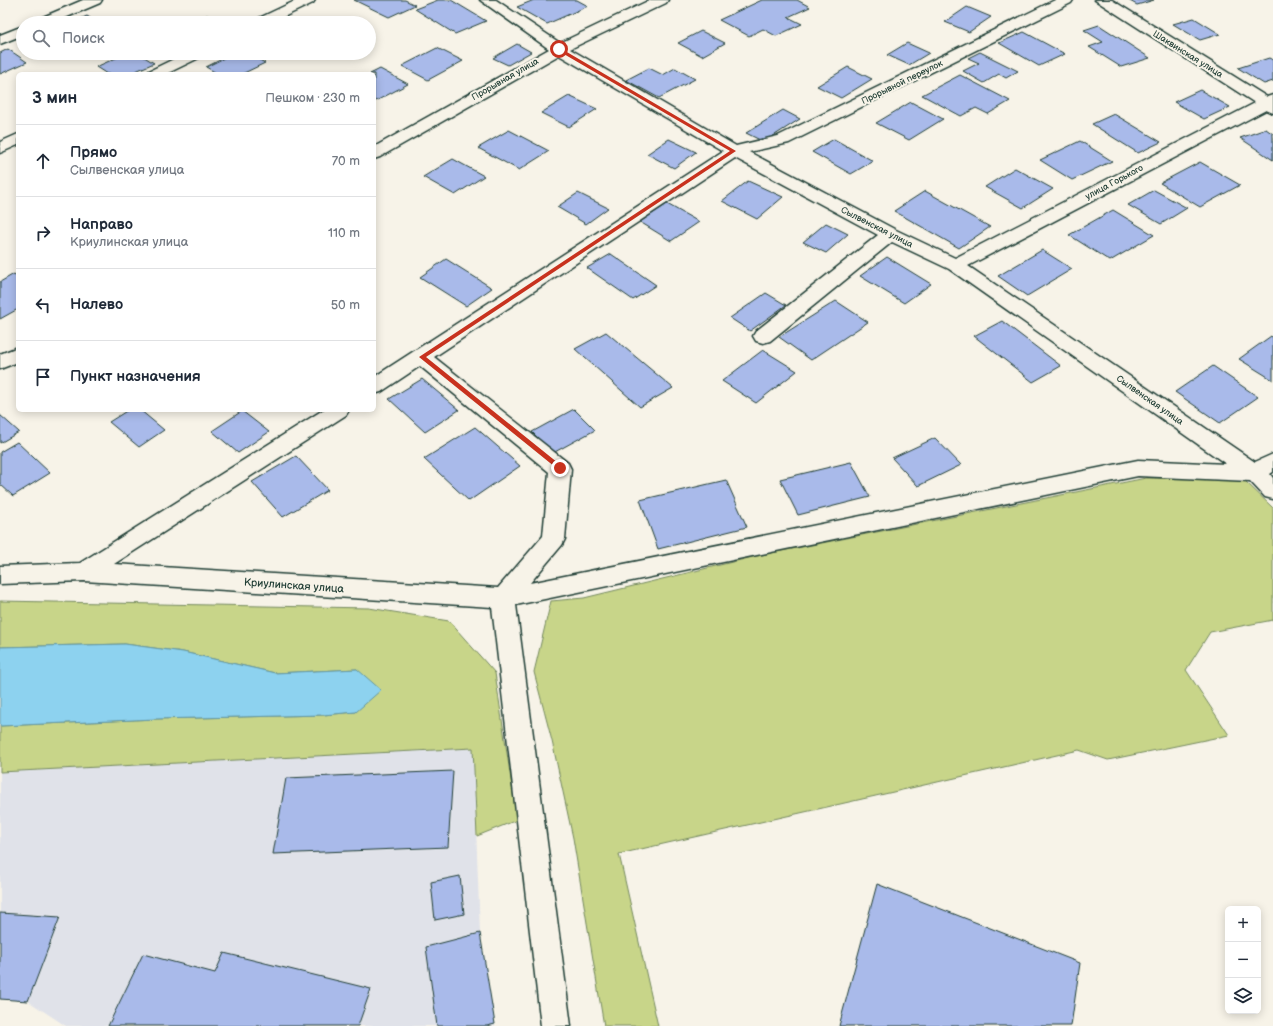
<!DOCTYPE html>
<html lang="ru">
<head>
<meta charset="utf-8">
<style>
  :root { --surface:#fff; --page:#f2f2f3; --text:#1f2937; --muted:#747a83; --line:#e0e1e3 }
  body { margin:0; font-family:"Balsamiq Sans",sans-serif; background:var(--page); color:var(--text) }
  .controls { position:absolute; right:12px; bottom:12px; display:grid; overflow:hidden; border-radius:6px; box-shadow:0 2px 10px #0003 }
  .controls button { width:36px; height:36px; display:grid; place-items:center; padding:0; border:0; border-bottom:1px solid var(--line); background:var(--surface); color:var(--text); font:20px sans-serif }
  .stop { position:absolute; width:12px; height:12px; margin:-9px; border:3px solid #c8321e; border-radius:50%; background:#fff }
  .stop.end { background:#c8321e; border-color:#fff; box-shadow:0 1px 4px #0008 }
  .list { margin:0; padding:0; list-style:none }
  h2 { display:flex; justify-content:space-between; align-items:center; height:52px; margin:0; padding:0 16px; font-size:17px }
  h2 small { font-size:13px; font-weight:400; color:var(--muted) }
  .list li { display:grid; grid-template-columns:26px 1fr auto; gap:12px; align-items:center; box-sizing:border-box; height:72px; padding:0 16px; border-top:1px solid var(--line) }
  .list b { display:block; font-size:15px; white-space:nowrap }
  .list p { margin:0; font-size:13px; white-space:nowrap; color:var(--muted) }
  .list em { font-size:13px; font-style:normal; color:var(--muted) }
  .icon { flex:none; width:22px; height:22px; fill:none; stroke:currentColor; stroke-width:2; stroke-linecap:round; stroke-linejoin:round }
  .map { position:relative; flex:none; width:1273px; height:1026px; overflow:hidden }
  .search { position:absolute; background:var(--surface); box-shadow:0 2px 10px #0003; left:16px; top:16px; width:360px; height:44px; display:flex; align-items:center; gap:10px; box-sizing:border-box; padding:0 14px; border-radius:22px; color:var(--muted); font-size:15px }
  .panel { position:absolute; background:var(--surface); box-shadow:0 2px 10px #0003; left:16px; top:72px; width:360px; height:340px; border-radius:6px }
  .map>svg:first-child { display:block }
  .built { fill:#e0e2e9 }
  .green { fill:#c8d589; stroke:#74895e }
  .water { fill:#8dd2ef; stroke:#6196a4 }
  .building { fill:#a9baea; stroke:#1f3d34 }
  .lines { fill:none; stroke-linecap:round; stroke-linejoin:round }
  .street-casing { stroke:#1f3d34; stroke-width:3 }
  .street { fill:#f7f3e8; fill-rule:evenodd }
  .route { fill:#c8321e }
  .labels { text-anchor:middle; stroke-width:4; stroke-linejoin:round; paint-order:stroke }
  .far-street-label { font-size:9px; fill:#1f3d34; stroke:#f7f3e8 }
  .street-label { font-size:11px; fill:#1f3d34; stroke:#f7f3e8 }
</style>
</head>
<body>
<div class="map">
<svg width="1273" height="1026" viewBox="0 0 1273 1026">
  <rect width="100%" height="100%" fill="#f7f3e8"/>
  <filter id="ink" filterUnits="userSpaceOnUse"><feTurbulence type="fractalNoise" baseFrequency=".025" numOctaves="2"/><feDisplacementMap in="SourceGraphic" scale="8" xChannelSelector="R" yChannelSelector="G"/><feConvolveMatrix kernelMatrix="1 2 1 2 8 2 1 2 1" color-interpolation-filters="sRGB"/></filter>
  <g filter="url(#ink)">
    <!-- built -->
    <path class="built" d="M473,748l7,185 15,93h-429l-38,-25 -28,-2v-227z"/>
    <!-- green -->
    <g class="green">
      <path d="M1146,478l97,1 30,29v112l-63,12 -24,38 43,65 -121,25 -29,-10 -460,104 39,172h-54l-31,-188 -21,-97 -18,-69 17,-71 33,-3 173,-42z"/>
      <path d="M0,601l369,7 80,13 46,52 22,147 -40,16 -4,-88 -473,24v-46l155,-7 168,-4 33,-3 1,-43 -82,4 -92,-21 -58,-8 -125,3z"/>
    </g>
    <!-- water -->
    <path class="water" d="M125,644l58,8 92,21 82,-4 24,21 -25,22 -33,3 -168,4 -155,7v-79z"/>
    <!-- building -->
    <g class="building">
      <path d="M354,0h51l10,5 -26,12z"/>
      <path d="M438,0h13l35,21 -31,13 -40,-25z"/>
      <path d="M534,0h43l11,6 -41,18 -30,-17z"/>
      <path d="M762,0h35l13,7 -22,10 14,7 -26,12 -13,-7 -14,7 -30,-16z"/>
      <path d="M1128,0h26l-17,5z"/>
      <path d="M967,7l24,10 -22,15 -24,-10z"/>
      <path d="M207,15l14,8h-30z"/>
      <path d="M87,16l11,7h-27z"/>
      <path d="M1194,18l26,16 -20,6 -27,-16z"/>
      <path d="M1099,25l51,33 -29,9 -32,-20 14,-5 -19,-12z"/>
      <path d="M701,31l24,12 -23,13 -24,-13z"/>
      <path d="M1024,32l41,22 -26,12 -40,-23z"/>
      <path d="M907,43l22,10 -20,12 -22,-10z"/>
      <path d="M517,44l14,8 -23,13 -15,-7z"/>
      <path d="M437,48l26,13 -35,19 -26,-14z"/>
      <path d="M8,49l19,13 -27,12v-21z"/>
      <path d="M980,52l38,19 -12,7 -7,-4 -15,9 -21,-12 16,-8 -11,-5z"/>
      <path d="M127,53h11l16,10 -25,11h-22l-11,-7z"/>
      <path d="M234,53h13l18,10 -23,11h-24l-12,-7z"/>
      <path d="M1269,58l4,2v21l-9,3 -26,-16z"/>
      <path d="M848,67l24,12 -31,19 -24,-12z"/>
      <path d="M649,68l14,7 12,-7 20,11 -36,19 -33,-18z"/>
      <path d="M380,69l28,15 -32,17 -2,-1v-26h-4z"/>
      <path d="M960,75l50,26 -22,13 -12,-6 -15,8 -39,-21z"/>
      <path d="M1200,90l30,17 -26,12 -30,-17z"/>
      <path d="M569,96l28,13 -28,18 -28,-14z"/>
      <path d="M911,102l32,17 -34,21 -33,-17z"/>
      <path d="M783,110l17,9 -36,23 -18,-9z"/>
      <path d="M1114,114l47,28 -23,11 -46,-29z"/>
      <path d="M1266,129l7,5v26l-33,-22z"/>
      <path d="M509,130l40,21 -30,19 -41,-22z"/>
      <path d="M669,139l27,13 -22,16 -27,-14z"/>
      <path d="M834,139l39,22 -22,13 -39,-22z"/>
      <path d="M1080,141l32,20 -40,19 -32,-20z"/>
      <path d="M453,159l31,17 -29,19 -32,-18z"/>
      <path d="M1200,162l40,23 -40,22 -40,-24z"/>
      <path d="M1015,168l38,21 -30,19 -38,-21z"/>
      <path d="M748,181l35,16 -26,22 -35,-18z"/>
      <path d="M1154,190l33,18 -26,16 -33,-19z"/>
      <path d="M925,191l65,36 -31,21 -65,-37z"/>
      <path d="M578,193l30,15 -22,16 -29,-17z"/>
      <path d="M667,204l32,18 -28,19 -31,-19z"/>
      <path d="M1113,210l41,25 -44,26 -41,-26z"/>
      <path d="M826,223l22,11 -22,19 -23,-11z"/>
      <path d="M1042,250l30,19 -45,27 -29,-20z"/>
      <path d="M611,254l45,31 -23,15 -46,-32z"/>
      <path d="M887,257l44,27 -27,19 -44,-27z"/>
      <path d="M446,259l46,29 -26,18 -46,-29z"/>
      <path d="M14,274l4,3v32l-18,10v-37z"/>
      <path d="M766,293l20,12 -36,26 -20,-13z"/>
      <path d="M836,301l32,21 -57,38 -32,-23z"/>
      <path d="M1002,321l59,45 -28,16 -59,-46z"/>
      <path d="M606,332l67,56 -33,19 -65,-58z"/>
      <path d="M1271,336l2,2v42l-34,-21z"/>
      <path d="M763,350l34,21 -41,32 -34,-22z"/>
      <path d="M1213,366l45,31 -38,26 -45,-31z"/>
      <path d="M422,379l37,31 -34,22 -36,-33z"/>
      <path d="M574,409l21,21 -42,23 -21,-21z"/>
      <path d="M128,410h12l24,20 -25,17 -30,-25z"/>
      <path d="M242,411l27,21 -31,21 -26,-22z"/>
      <path d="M0,415l19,17 -19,11z"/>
      <path d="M475,427l45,39 -51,35 -45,-42z"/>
      <path d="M935,438l26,27 -43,21 -26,-28z"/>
      <path d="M17,442l33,31 -37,23 -13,-12v-32z"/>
      <path d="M296,456l32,34 -45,27 -31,-35z"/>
      <path d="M851,462l19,35 -72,18 -18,-36z"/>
      <path d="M726,480l21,47 -89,22 -18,-49z"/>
      <path d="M453,771l-5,76 -175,7 13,-76z"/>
      <path d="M460,876l4,38 -29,6 -4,-38z"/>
      <path d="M877,884l203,79 -9,63h-232z"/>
      <path d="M0,913l60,4 -32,84 -28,-2z"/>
      <path d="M480,933l15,91 -8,2h-50l-11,-79z"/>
      <path d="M224,953l147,36 -13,37h-250l35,-72 72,19z"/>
    </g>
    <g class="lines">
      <!-- street casing -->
      <g class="street-casing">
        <g id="street">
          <path d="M83,0h19l-2,3 -47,20h-19l2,-3z"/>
          <path d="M297,0h18l-2,3 -42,20h-18l2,-3z"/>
          <path d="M480,0h16l64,43 90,-43h18l-2,3 -96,46 166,97 42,-10 277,-136h18l-2,3 -282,140 -40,9 147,78 59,28 300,-155 -160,-103h17l155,97 6,-2v18l-7,-3 -298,156 287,196 18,-8v18l-3,2 3,4v21l-8,-2 -15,-16 -112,-5 -622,129 55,421h-30l-49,-419 -408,-26 -84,3v-18l80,-3 243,-153h26l-3,5 -232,149 384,24 45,-52 6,-64 -129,-106 -39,26 -7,2v-17l349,-226 -164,-96 -179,102 -6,2v-12l175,-98zM735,158l143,77 -122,96 -3,5 3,5 7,2 7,-2 122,-99 57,27 277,195 -88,-4 -608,123 32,-38 3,-6 6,-70 -3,-6 -134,-106z"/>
          <path d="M23,26v9l-23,9v-9z"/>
          <path d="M186,53h19l-2,3 -37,18h-19l2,-3z"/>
          <path d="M18,134v11l-18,8v-11z"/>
          <path d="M18,347v15l-18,7v-15z"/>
        </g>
      </g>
      <!-- street -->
      <use href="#street" class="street"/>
    </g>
  </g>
  <!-- route -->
  <path class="route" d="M557,48h3l176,103 -310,206 137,110v3l-3,1 -141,-114 311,-206 -173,-101z"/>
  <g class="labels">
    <!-- far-street labels -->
    <g class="far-street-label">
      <text transform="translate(1188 54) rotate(32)" y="3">Шаквинская улица</text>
      <text transform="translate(505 79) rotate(-30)" y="3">Прорывная улица</text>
      <text transform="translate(902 82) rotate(-26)" y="3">Прорывной переулок</text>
      <text transform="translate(1114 182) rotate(-28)" y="3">улица Горького</text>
      <text transform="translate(877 227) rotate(27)" y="3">Сылвенская улица</text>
      <text transform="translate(1150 400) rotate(35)" y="3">Сылвенская улица</text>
    </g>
    <!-- street labels -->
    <g class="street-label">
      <text transform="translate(294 585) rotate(4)" y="4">Криулинская улица</text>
    </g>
  </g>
</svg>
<div class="controls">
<button>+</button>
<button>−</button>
<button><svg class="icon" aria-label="layers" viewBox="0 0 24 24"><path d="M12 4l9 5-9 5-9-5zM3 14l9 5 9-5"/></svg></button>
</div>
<div class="stop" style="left:559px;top:49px"></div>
<div class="stop end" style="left:560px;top:468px"></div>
<div class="search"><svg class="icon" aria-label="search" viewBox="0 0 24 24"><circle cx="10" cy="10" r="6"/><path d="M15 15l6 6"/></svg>Поиск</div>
<section class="panel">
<h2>3 мин<small>Пешком · 230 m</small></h2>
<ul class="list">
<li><svg class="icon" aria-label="ahead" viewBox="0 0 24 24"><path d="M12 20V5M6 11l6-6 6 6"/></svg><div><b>Прямо</b><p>Сылвенская улица</p></div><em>70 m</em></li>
<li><svg class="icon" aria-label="right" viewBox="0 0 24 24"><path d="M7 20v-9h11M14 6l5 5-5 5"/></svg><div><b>Направо</b><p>Криулинская улица</p></div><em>110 m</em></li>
<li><svg class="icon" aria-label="left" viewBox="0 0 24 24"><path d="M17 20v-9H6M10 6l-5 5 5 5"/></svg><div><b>Налево</b></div><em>50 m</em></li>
<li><svg class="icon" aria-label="arrive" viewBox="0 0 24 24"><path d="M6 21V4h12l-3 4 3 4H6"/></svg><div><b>Пункт назначения</b></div></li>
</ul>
</section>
</div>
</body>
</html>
